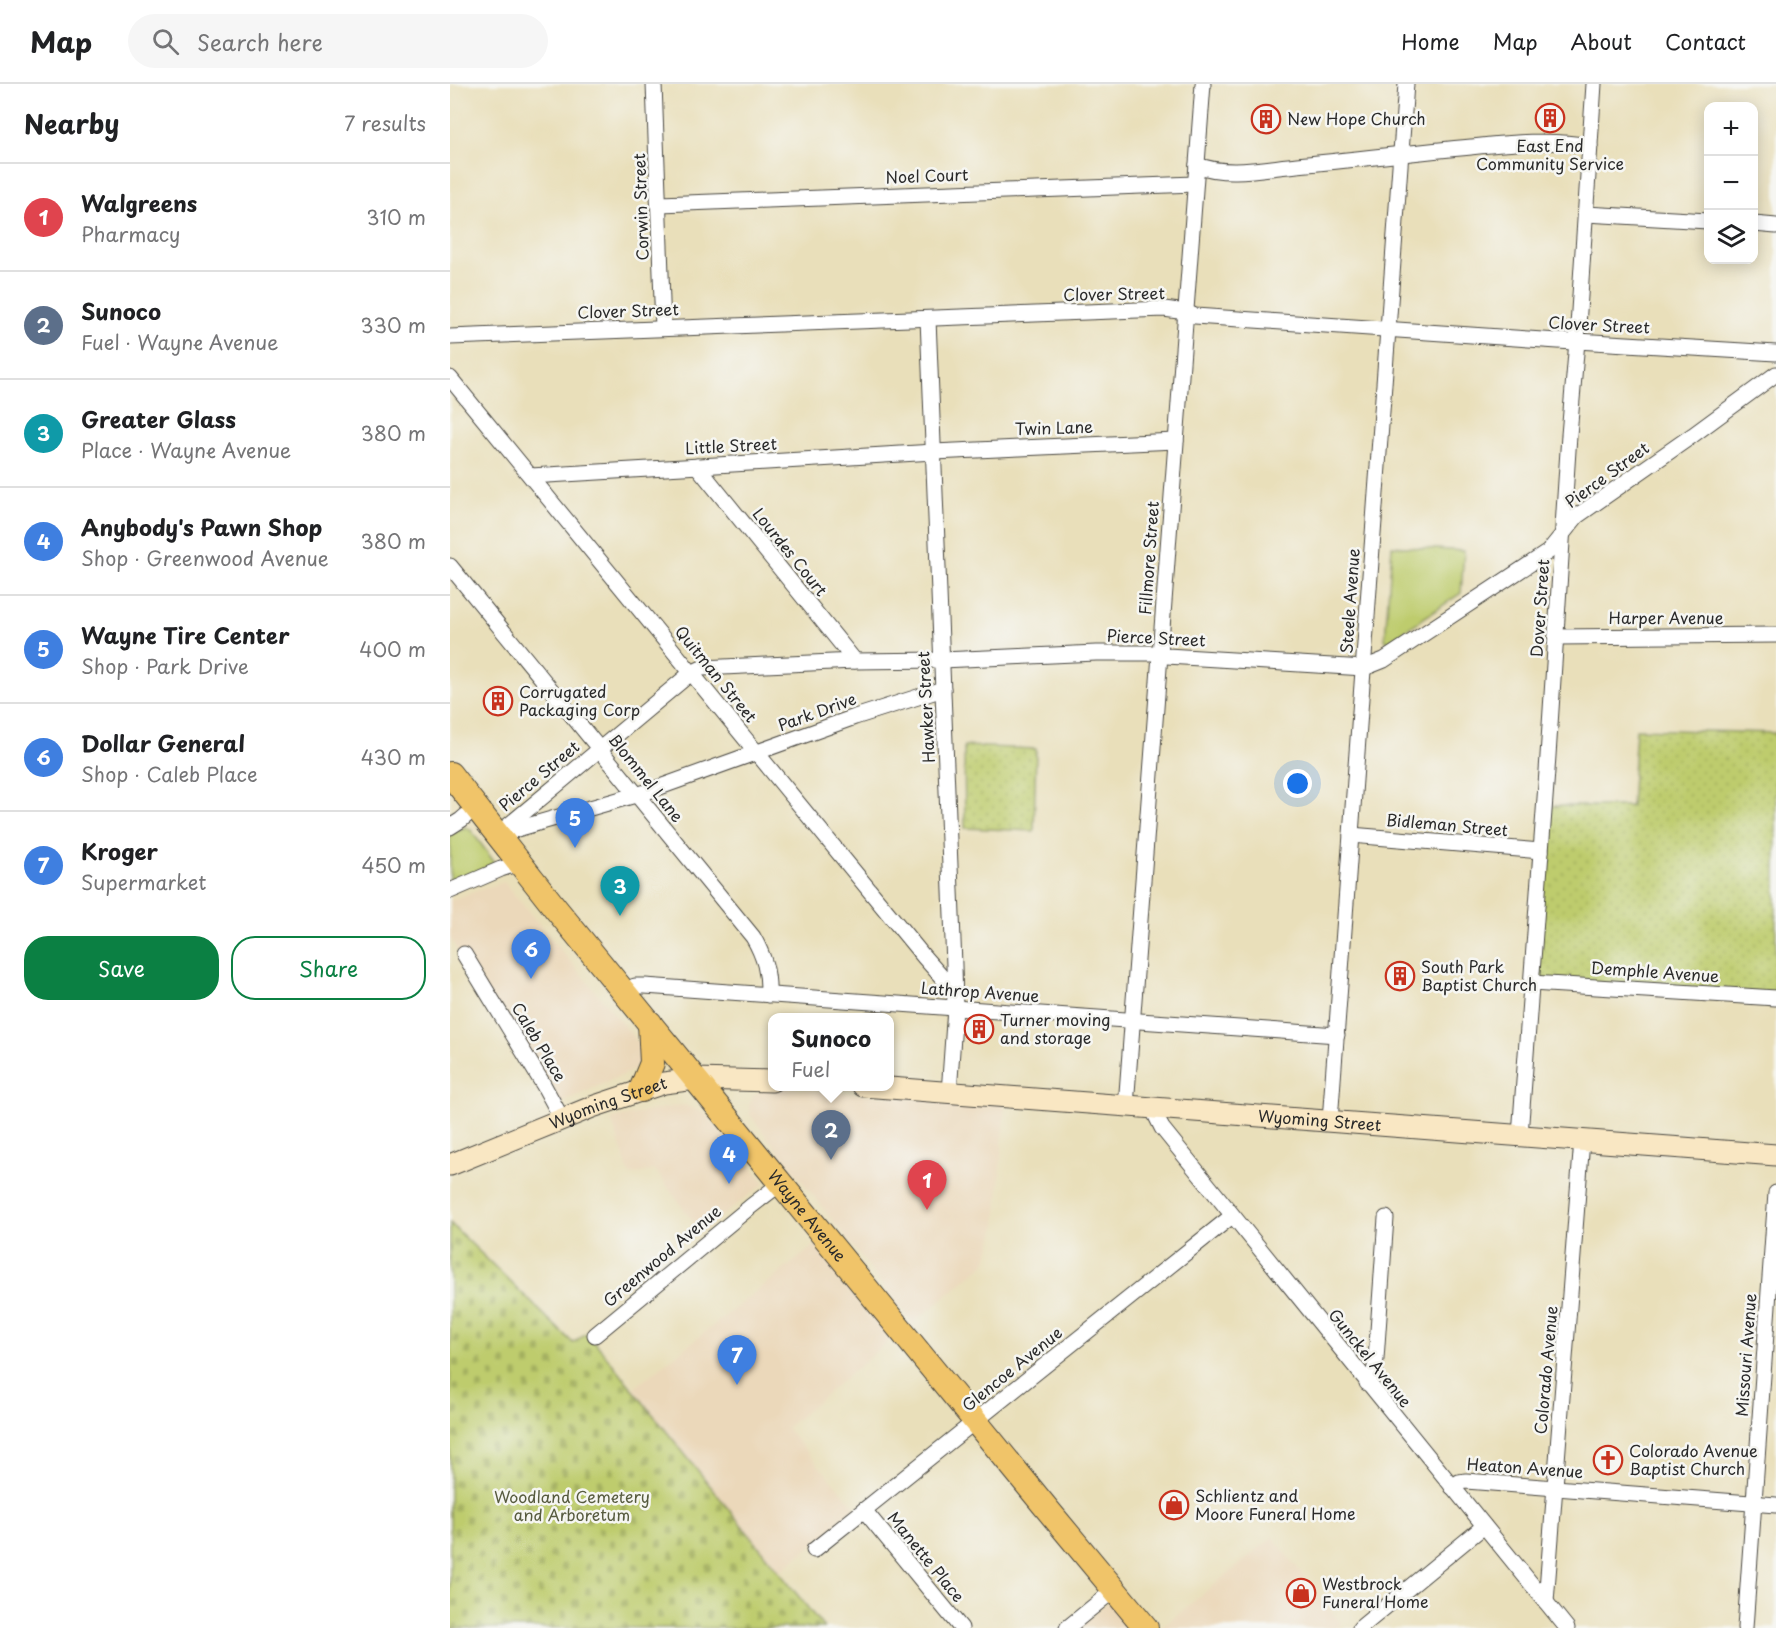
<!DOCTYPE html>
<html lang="en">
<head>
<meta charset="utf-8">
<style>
  :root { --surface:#fff; --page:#f6f6f6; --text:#202124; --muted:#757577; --line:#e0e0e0; --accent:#0b8043 }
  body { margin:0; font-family:"Playpen Sans",sans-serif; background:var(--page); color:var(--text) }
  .controls { position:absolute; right:18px; top:18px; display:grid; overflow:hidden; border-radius:12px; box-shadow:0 3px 15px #0003 }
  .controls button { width:54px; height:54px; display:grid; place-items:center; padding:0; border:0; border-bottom:2px solid var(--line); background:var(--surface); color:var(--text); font:30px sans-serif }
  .you { position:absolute; left:848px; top:700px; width:21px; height:21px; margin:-15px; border:4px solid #fff; border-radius:50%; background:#1a73e8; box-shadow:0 0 0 9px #1a73e833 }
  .badge { display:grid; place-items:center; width:39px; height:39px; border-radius:50%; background:var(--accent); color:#fff; font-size:20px; font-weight:700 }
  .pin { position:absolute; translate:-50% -50px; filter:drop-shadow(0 2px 3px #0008) }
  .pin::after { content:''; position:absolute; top:32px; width:21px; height:18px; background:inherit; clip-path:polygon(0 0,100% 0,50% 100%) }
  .popup { position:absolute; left:318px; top:929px; width:126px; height:78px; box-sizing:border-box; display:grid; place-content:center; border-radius:12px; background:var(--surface); filter:drop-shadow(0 2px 4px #0005); font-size:20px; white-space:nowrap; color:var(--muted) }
  .popup b { font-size:22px; color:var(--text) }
  .popup::after { content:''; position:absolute; left:50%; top:100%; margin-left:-12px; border:12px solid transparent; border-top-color:var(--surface) }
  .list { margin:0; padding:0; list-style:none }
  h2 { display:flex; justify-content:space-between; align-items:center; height:78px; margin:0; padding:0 24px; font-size:26px }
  h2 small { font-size:20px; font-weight:400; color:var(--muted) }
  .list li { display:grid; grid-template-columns:39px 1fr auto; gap:18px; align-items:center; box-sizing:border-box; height:108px; padding:0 24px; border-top:2px solid var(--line) }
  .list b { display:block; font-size:22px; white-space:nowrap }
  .list p { margin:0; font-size:20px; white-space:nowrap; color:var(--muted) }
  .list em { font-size:20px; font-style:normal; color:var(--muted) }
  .actions { display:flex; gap:12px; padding:18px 24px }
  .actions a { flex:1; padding:14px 0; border:2px solid var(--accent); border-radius:24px; text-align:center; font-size:21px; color:var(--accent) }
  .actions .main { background:var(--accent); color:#fff }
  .icon { flex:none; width:33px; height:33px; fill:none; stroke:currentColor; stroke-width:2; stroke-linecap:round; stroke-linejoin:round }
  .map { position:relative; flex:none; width:1326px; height:1544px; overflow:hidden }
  header { display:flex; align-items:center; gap:36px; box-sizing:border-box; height:84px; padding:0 30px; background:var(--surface); border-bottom:2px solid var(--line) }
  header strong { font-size:28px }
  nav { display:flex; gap:33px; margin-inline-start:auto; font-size:21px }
  .search { width:420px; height:54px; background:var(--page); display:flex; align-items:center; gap:15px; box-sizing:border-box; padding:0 21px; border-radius:33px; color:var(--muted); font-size:22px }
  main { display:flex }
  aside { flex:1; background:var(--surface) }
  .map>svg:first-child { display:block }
  .built { fill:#ebd8ba }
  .green { fill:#becc6d; stroke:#747c4c; stroke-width:1.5 }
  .cemetery { fill:url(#cemetery-stones); stroke:#747c4c; stroke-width:1.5 }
  .garden { fill:url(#garden-dots); stroke:#747c4c; stroke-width:1.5 }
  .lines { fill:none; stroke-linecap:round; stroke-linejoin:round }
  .street-casing { stroke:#484640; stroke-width:17 }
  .secondary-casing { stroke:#484640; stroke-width:23 }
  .primary-casing { stroke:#484640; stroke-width:26 }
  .street { stroke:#fff; stroke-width:15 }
  .secondary { stroke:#f9e7c3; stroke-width:21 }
  .primary { stroke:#f0c469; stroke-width:24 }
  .labels { text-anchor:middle; stroke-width:5; stroke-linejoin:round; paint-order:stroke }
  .poi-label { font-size:16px; fill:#2b2b2b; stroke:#f6f6f2; text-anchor:start }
  .street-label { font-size:16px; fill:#2b2b2b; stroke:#f6f6f2 }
  .park-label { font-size:16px; fill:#575b3f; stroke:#f6f6f2 }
</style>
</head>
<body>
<header>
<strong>Map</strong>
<div class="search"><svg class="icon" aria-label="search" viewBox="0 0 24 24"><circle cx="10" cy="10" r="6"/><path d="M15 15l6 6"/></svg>Search here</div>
<nav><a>Home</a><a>Map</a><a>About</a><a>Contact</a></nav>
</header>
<main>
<aside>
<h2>Nearby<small>7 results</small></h2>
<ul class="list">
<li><span class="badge" style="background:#e0444e">1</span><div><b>Walgreens</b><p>Pharmacy</p></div><em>310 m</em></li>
<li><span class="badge" style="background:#5c6f8a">2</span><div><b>Sunoco</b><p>Fuel · Wayne Avenue</p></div><em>330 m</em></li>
<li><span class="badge" style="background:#0f9aa8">3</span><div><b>Greater Glass</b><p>Place · Wayne Avenue</p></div><em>380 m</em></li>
<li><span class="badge" style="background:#3f7fe0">4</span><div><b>Anybody's Pawn Shop</b><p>Shop · Greenwood Avenue</p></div><em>380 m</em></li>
<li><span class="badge" style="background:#3f7fe0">5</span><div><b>Wayne Tire Center</b><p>Shop · Park Drive</p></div><em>400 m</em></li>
<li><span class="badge" style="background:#3f7fe0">6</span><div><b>Dollar General</b><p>Shop · Caleb Place</p></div><em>430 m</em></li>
<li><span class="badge" style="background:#3f7fe0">7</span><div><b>Kroger</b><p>Supermarket</p></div><em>450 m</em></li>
</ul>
<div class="actions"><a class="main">Save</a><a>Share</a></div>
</aside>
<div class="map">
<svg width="1326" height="1544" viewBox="0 0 1326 1544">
  <defs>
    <pattern id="cemetery-stones" width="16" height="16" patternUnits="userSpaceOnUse" patternTransform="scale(1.5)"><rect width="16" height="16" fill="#becc6d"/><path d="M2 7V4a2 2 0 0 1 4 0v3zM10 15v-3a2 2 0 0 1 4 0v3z" fill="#a3af5f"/></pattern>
    <pattern id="garden-dots" width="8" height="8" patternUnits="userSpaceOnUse" patternTransform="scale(1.5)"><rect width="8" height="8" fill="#becc6d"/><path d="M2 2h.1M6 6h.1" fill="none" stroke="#a3af5f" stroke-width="1.8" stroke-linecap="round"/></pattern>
  </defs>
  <rect width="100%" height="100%" fill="#f6f6f2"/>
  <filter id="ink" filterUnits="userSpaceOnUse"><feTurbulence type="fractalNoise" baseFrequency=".0167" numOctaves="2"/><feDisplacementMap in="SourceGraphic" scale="12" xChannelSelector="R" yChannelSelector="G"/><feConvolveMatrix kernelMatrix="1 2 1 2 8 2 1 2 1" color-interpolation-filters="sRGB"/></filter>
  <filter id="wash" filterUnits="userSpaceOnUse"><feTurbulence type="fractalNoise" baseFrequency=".008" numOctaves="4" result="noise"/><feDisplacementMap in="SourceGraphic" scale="24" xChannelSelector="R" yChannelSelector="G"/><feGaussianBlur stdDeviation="1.35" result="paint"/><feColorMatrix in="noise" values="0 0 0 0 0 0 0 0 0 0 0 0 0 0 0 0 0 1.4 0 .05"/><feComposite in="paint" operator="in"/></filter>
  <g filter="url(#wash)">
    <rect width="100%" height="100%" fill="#e9dfba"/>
    <!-- built -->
    <g class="built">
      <path d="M54,798l137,164v12l-5,11 -87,39 -99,-170v-38z"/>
      <path d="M325,1004l230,16 -9,122 -10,37 -73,60 -163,-208 -1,-9 3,-9 9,-7z"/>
      <path d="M230,1021l7,1 19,8 59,69 -64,49 -46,-62 -25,5 -19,-56z"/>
      <path d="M370,1157l76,94 -110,93 71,81 -78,63 -146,-183z"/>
      <path d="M823,1453l68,87 -5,4h-175z"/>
      <path d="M663,1513l25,31h-60z"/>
    </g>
    <!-- green -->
    <g class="green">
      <path d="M942,462l72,5 -3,42 -73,49 -3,-2z"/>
      <path d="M0,743l5,5 10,-5 5,2 25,34 -11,5 -2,8 -32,15z"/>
    </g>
    <!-- cemetery -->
    <path class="cemetery" d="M0,1139l123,120 13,-10 9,9 229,286h-374z"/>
    <!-- garden -->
    <g class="garden">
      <path d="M1186,645l140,4v265l-245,-15 13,-177h87z"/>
      <path d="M514,662l72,3 -2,82 -69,-3z"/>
    </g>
  </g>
  <g filter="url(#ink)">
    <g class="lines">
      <!-- street casing -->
      <g class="street-casing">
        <g id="street">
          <path d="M204,0l9,244"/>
          <path d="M747,81c30,12 68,3 100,0 58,-5 116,-13 174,-18 40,-4 79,-8 119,-1"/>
          <path d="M210,120l535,-20"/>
          <path d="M1136,130l122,7"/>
          <path d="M1304,140l22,2"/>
          <path d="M478,235l26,646 1,43 -6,85"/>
          <path d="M0,253l714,-28 22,3 9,4 378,26 4,-1 199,12"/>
          <path d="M0,294l474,579 31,35"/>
          <path d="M247,382l158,195"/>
          <path d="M81,392l403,-24 242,-11"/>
          <path d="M0,482l303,371c11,19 16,36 15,58"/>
          <path d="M1106,553l220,-2"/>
          <path d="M0,743l11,-7 15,-13"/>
          <path d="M53,749l143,-41 209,-75 88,-28"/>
          <path d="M47,751l194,-162 11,-5 153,-7 87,-1 154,-7h60l11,3 197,12 20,-8 164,-108 29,-36 116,-81 83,-61"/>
          <path d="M901,751l190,16"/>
          <path d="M0,807l51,-22 18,-6"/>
          <path d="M14,870l79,130 19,35"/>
          <path d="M1081,899l245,15"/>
          <path d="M177,911l1,-6 7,-3h10l692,49"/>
          <path d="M676,1022l77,-1022"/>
          <path d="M702,1024l10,20 405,500"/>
          <path d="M880,1037l76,-1037"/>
          <path d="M1070,1051l27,-364 22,-336 8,-94 17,-257"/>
          <path d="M145,1251l155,-128 31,-24"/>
          <path d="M917,1299l7,-9 2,-15 10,-141"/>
          <path d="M1002,1403l7,-5 7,-1 310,24"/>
          <path d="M414,1426l97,118"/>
          <path d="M364,1466l418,-334"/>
          <path d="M1096,1518l36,-462"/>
          <path d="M617,1544l48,-39"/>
          <path d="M910,1544l124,-102"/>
          <path d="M1295,1544l31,-435"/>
        </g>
      </g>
      <!-- secondary casing -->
      <g class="secondary-casing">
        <g id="secondary">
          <path id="s1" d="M413,1002l913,69"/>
          <path id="s2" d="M0,1081l142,-58 72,-24 32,-4 76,2"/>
        </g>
      </g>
      <!-- primary casing -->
      <g class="primary-casing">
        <g id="primary">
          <path id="s3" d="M0,690l106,135 492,601 98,118"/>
          <path d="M191,1006l11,-27 -2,-40"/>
        </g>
      </g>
      <!-- street -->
      <use href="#street" class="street"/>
      <!-- secondary -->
      <use href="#secondary" class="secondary"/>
      <!-- primary -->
      <use href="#primary" class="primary"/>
    </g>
  </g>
  <!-- icons -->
  <defs>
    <g id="building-ring" transform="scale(1.5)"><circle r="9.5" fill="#f6f6f2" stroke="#c8321e" stroke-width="1.5"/><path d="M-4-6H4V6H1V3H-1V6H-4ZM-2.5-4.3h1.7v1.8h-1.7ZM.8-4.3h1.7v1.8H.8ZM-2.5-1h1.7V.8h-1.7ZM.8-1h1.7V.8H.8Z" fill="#c8321e"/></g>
    <g id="church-ring" transform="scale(1.5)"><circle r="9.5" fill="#f6f6f2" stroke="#c8321e" stroke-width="1.5"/><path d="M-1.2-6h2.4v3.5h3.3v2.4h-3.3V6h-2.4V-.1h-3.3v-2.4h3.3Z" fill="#c8321e"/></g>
    <g id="shop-ring" transform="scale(1.5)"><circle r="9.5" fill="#f6f6f2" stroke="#c8321e" stroke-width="1.5"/><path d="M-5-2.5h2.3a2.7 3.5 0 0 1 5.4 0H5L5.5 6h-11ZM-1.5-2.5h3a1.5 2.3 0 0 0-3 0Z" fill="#c8321e"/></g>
  </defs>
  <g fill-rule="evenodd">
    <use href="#building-ring" x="1100" y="34"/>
    <use href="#building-ring" x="816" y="35"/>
    <use href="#building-ring" x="48" y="617"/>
    <use href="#building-ring" x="950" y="892"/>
    <use href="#building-ring" x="529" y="945"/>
    <use href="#church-ring" x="1158" y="1376"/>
    <use href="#shop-ring" x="724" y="1421"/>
    <use href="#shop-ring" x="851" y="1509"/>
  </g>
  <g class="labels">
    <!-- poi labels -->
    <g class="poi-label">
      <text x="837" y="41">New Hope Church</text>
      <text x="1100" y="68" text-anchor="middle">East End<tspan x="1100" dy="18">Community Service</tspan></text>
      <text x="69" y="614">Corrugated<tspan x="69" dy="18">Packaging Corp</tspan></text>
      <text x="971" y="889">South Park<tspan x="971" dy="18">Baptist Church</tspan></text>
      <text x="550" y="942">Turner moving<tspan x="550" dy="18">and storage</tspan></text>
      <text x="1179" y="1373">Colorado Avenue<tspan x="1179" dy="18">Baptist Church</tspan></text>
      <text x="745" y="1418">Schlientz and<tspan x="745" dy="18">Moore Funeral Home</tspan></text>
      <text x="872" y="1506">Westbrock<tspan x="872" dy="18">Funeral Home</tspan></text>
    </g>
    <!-- street labels -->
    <g class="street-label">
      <text transform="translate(477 92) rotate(-2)" y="6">Noel Court</text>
      <text transform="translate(191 123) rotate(-92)" y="6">Corwin Street</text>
      <text transform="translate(664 210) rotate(-1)" y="6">Clover Street</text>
      <text transform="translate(178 227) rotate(-2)" y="6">Clover Street</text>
      <text transform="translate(1149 241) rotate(3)" y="6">Clover Street</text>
      <text transform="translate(604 344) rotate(-2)" y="6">Twin Lane</text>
      <text transform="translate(281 362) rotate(-3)" y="6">Little Street</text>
      <text transform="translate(1157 391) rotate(-36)" y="6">Pierce Street</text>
      <text transform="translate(340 468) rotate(51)" y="6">Lourdes Court</text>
      <text transform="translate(699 474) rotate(-86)" y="6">Fillmore Street</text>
      <text transform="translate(900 517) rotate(-86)" y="6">Steele Avenue</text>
      <text transform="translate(1090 524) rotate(-86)" y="6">Dover Street</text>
      <text x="1216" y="540">Harper Avenue</text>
      <text transform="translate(706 554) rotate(3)" y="6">Pierce Street</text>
      <text transform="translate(266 590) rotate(51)" y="6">Quitman Street</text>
      <text transform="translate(476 623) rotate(-93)" y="6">Hawker Street</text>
      <text transform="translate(367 628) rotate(-20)" y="6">Park Drive</text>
      <text transform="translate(89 692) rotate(-40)" y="6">Pierce Street</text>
      <text transform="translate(196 694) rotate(51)" y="6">Blommel Lane</text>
      <text transform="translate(997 741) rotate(5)" y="6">Bidleman Street</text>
      <text transform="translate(1205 888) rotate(4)" y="6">Demphle Avenue</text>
      <text transform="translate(530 908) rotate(4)" y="6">Lathrop Avenue</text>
      <text transform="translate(89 958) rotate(59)" y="6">Caleb Place</text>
      <text dy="6" stroke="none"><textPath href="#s2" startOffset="170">Wyoming Street</textPath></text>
      <text dy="6" stroke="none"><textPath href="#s1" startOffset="458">Wyoming Street</textPath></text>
      <text dy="6" stroke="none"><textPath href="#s3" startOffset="568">Wayne Avenue</textPath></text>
      <text transform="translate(212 1172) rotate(-40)" y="6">Greenwood Avenue</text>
      <text transform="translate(1296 1271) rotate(-86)" y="6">Missouri Avenue</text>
      <text transform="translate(920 1274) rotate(51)" y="6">Gunckel Avenue</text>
      <text transform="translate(562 1285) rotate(-39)" y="6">Glencoe Avenue</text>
      <text transform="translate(1096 1286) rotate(-85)" y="6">Colorado Avenue</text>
      <text transform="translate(1075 1384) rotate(4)" y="6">Heaton Avenue</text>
      <text transform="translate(476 1473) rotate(51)" y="6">Manette Place</text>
    </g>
    <!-- park labels -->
    <g class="park-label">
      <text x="122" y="1419">Woodland Cemetery<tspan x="122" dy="18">and Arboretum</tspan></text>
    </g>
  </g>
</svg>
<div class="controls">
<button>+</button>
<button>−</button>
<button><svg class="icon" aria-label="layers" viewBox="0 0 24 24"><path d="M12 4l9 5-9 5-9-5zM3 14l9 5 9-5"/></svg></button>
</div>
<div class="you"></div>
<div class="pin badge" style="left:477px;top:1126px;background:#e0444e">1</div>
<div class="pin badge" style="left:381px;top:1076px;background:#5c6f8a">2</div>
<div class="popup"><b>Sunoco</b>Fuel</div>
<div class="pin badge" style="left:170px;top:832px;background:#0f9aa8">3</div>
<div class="pin badge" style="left:279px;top:1100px;background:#3f7fe0">4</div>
<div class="pin badge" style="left:125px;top:764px;background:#3f7fe0">5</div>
<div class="pin badge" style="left:81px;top:895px;background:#3f7fe0">6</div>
<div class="pin badge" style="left:287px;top:1301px;background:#3f7fe0">7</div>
</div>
</main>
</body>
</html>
